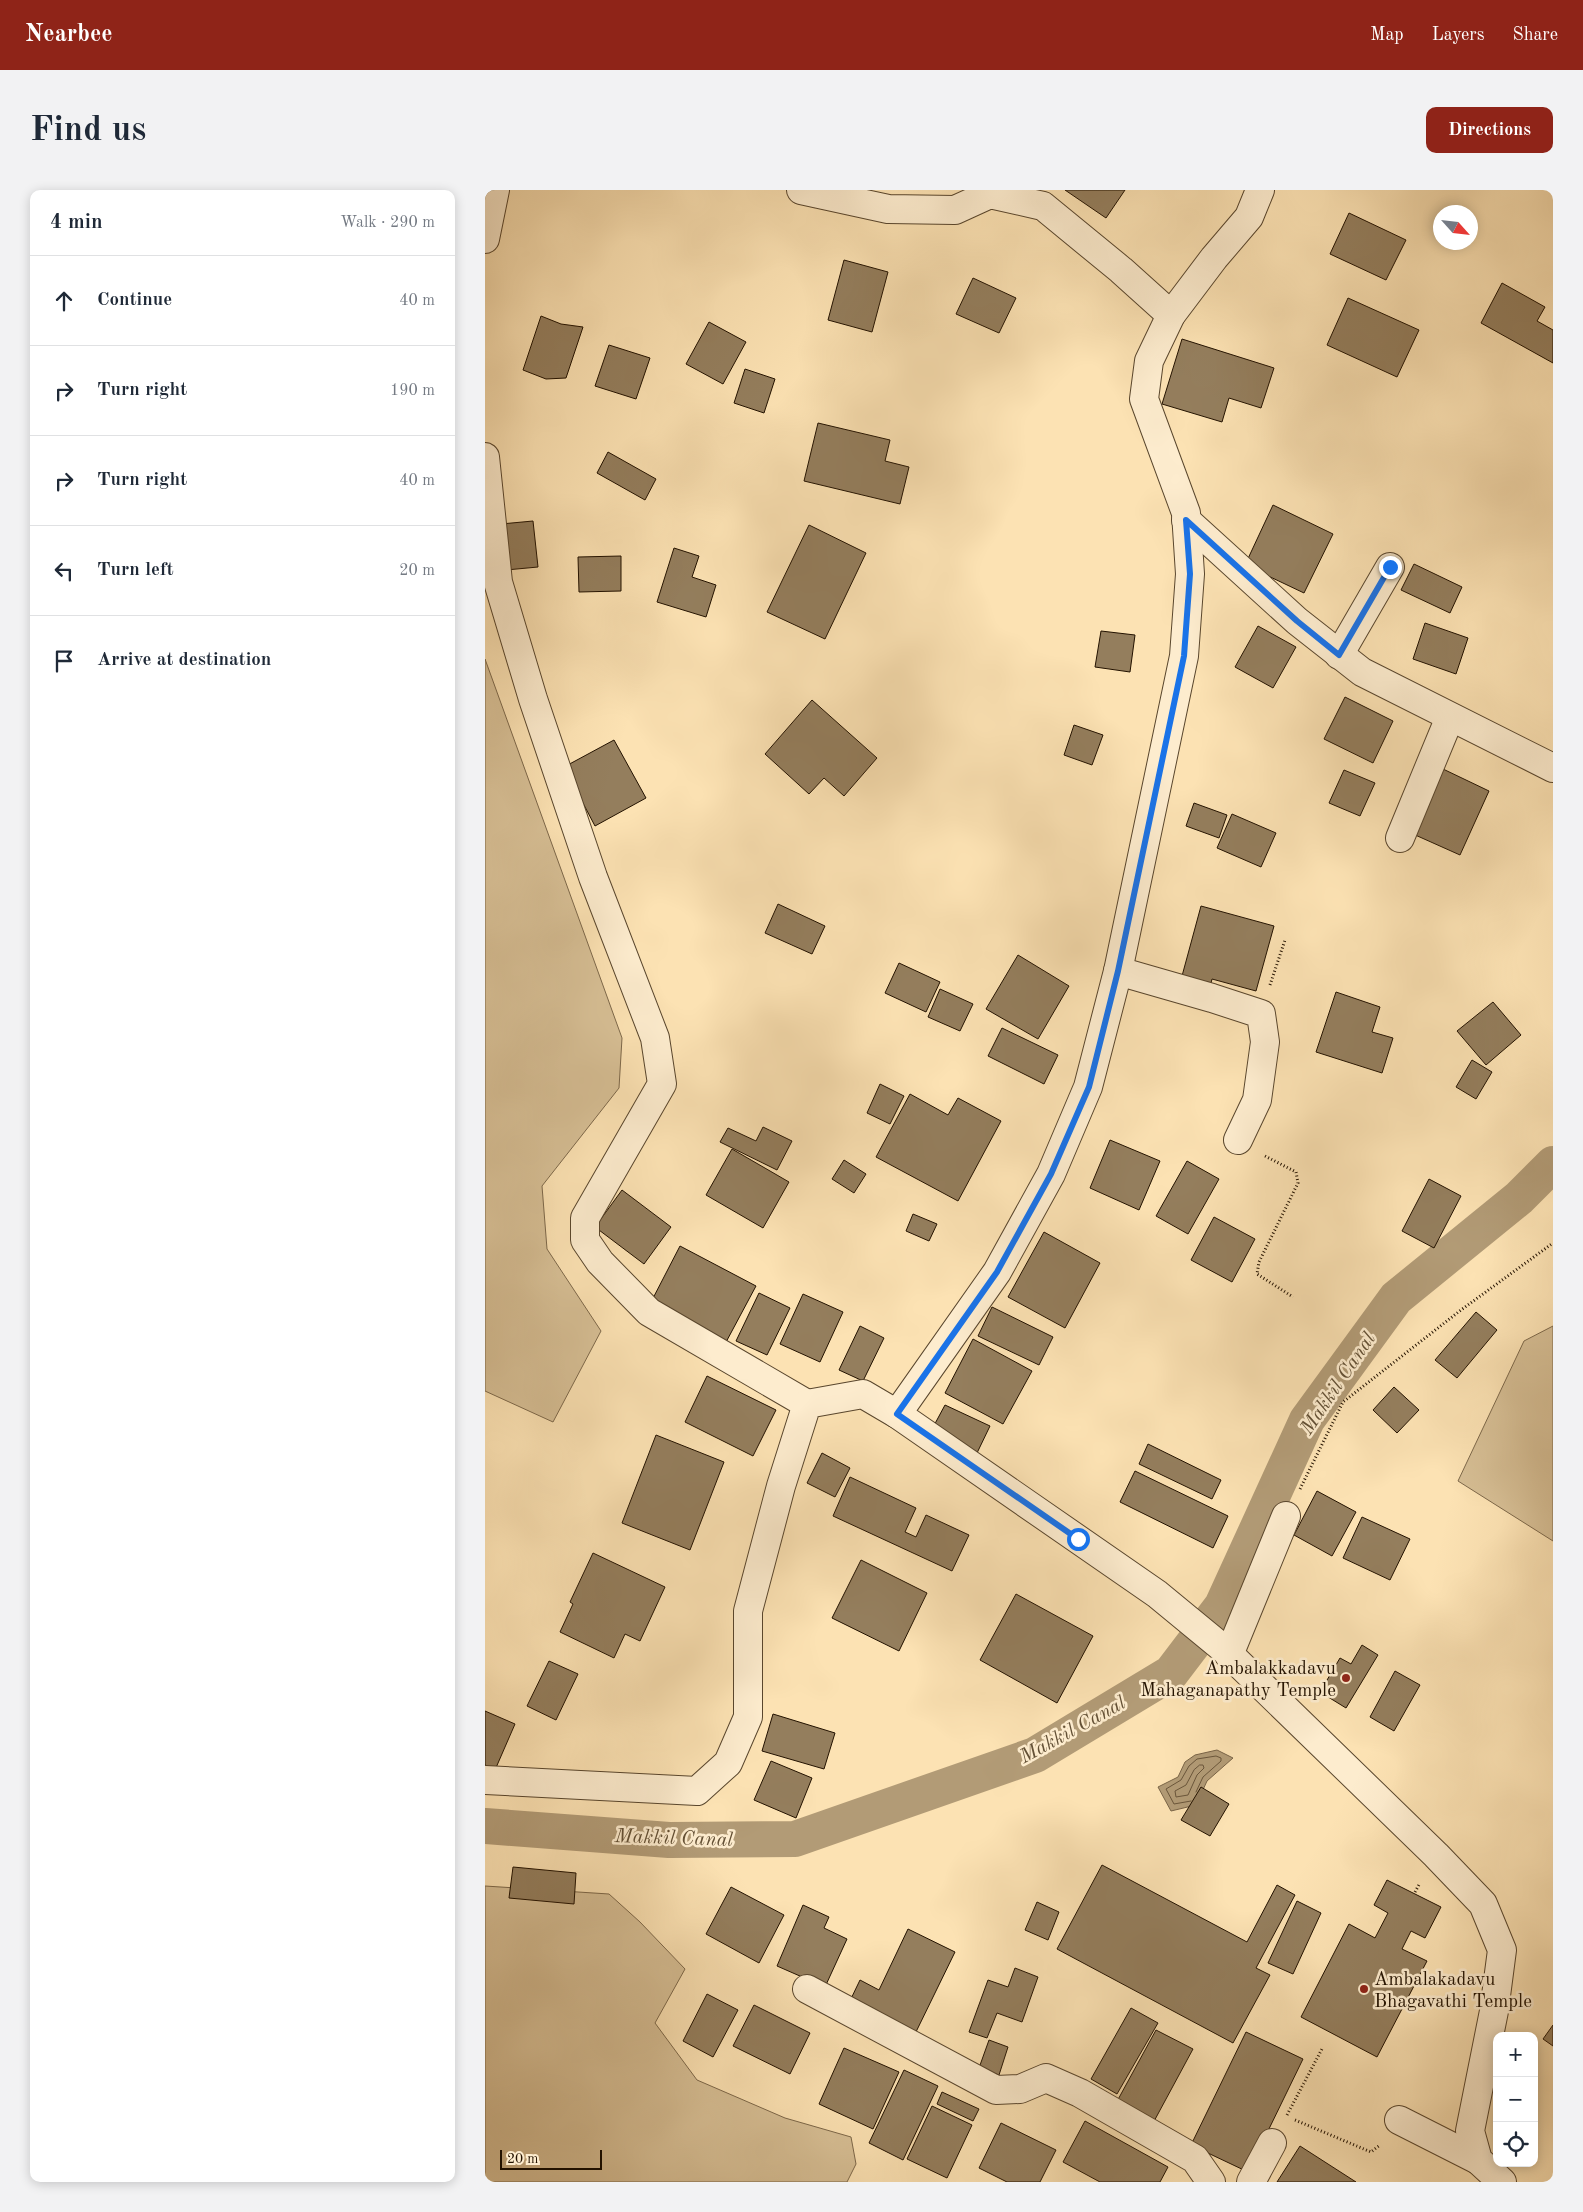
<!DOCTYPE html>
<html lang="en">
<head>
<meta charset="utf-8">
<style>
  :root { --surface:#fff; --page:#f2f2f3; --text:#1f2937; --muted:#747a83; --line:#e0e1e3; --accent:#8f2418 }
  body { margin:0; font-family:"Old Standard TT",serif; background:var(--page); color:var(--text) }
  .controls { position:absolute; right:15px; bottom:15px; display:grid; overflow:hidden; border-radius:10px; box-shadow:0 2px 12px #0003 }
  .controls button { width:45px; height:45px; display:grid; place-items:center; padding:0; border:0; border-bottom:1px solid var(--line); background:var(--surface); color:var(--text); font:25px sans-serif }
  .compass { position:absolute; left:948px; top:15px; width:45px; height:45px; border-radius:50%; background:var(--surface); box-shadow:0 2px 12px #0003; rotate:117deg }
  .scale { position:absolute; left:15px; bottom:12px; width:102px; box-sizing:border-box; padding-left:5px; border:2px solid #231200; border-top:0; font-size:14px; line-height:18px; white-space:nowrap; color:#231200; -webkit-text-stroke:4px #fdecce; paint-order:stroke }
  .stop { position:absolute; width:15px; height:15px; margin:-11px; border:4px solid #1a73e8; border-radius:50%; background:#fff }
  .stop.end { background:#1a73e8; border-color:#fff; box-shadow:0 1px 5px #0008 }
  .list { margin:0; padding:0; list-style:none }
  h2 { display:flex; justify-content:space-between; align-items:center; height:65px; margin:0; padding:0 20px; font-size:21px }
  h2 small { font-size:16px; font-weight:400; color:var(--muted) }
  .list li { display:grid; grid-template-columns:32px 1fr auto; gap:15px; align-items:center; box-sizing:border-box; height:90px; padding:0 20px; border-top:1px solid var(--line) }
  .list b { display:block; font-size:19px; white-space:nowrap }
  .list em { font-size:16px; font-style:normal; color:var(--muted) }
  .icon { flex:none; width:28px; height:28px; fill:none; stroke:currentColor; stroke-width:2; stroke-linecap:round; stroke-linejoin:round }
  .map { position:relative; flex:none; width:1068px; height:1992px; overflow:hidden; border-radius:10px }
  header { display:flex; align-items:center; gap:30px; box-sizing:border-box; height:70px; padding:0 25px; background:var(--accent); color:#fff }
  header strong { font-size:24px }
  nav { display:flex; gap:28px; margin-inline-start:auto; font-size:18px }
  .intro { display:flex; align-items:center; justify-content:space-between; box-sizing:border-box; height:120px; padding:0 30px }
  h1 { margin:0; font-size:35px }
  .button { padding:12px 22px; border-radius:10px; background:var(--accent); color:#fff; font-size:18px; font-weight:700 }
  main { display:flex; gap:30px; padding:0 30px }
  aside { flex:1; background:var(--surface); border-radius:10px; box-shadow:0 2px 12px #0003 }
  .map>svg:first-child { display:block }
  .green { fill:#d7bf95; stroke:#7d684a }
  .water { fill:#b29b76; stroke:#796447 }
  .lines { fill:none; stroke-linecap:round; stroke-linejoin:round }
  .shore { stroke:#6a563b; stroke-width:1 }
  .canal { stroke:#b29b76; stroke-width:36 }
  .building { fill:#947e5d; stroke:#231200 }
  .minor-casing { stroke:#59462d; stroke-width:30 }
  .path { stroke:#231200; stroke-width:3; stroke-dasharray:1 2.5; stroke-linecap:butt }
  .minor { stroke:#fdecce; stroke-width:28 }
  .route { stroke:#1a73e8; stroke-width:6 }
  .poi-dot { fill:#8f2418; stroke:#fdecce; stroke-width:2 }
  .labels { text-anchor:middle; stroke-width:5; stroke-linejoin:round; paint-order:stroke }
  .poi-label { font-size:19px; fill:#231200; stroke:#fdecce; text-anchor:end }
  .water-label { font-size:20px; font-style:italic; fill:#635035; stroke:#fdecce }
</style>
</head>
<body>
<header>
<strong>Nearbee</strong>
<nav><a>Map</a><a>Layers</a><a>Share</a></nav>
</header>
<div class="intro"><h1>Find us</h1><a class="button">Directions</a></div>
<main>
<aside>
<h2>4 min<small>Walk · 290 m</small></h2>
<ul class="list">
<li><svg class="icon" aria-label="ahead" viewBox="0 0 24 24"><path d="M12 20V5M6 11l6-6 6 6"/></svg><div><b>Continue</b></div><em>40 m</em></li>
<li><svg class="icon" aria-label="right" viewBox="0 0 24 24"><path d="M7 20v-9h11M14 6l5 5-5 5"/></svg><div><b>Turn right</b></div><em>190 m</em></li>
<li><svg class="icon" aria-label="right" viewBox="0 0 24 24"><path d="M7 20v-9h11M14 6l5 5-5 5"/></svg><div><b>Turn right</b></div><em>40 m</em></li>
<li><svg class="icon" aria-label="left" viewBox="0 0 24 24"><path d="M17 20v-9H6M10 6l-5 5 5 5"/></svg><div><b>Turn left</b></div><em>20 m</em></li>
<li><svg class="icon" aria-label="arrive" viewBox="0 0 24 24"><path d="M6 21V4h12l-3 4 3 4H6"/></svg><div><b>Arrive at destination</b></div></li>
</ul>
</aside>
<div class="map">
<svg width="1068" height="1992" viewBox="0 0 1068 1992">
  <rect width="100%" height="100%" fill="#fce2b3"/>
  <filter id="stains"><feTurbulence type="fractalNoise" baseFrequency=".004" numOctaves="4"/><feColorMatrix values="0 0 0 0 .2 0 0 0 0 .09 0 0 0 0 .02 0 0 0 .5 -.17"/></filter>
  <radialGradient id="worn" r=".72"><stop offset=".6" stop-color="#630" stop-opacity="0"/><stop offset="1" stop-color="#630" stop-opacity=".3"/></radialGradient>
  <!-- green -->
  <g class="green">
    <path d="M0,469l137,379 -3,50 -77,98 5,63 54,82 -48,91 -68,-31z"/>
    <path d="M1068,1136v215l-95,-60 66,-140z"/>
    <path d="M0,1696l124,8 31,28 45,47 -30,54 42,57 88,38 66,19 5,27 -9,18h-362z"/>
  </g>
  <!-- water -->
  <path class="water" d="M732,1560l16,8 -26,23 -11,24 -25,6 -13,-24 20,-10 7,-15 10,-7z"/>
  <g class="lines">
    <!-- shore -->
    <g class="shore">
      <path d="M715,1575h3l1,3 -7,7 -9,20 -12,2 -1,-6 11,-6 8,-15z"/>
      <path d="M706,1611l-17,3 -8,-15 15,-9 8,-14 8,-7 19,-3 5,2v3l-18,16 -7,15"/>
    </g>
    <!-- canal -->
    <path class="canal" d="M0,1636l184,14 126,-1 240,-84 136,-82 51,-67 85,-186 89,-122 123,-100 34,-34"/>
  </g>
  <!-- building -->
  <g class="building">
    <path d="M580,0h60l-19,28z"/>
    <path d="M864,23l57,27 -20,40 -56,-26z"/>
    <path d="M359,70l44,12 -16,60 -44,-12z"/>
    <path d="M488,88l43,20 -17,35 -43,-19z"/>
    <path d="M1017,93l43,24 -8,14 16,9v33l-72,-40z"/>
    <path d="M863,108l71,32 -22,47 -70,-32z"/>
    <path d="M56,126l20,8 22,3 -17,51 -20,1 -23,-9z"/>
    <path d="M224,132l37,20 -23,42 -37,-20z"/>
    <path d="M697,149l92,29 -13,40 -32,-10 -7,24 -60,-18z"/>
    <path d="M124,155l41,13 -14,41 -41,-13z"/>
    <path d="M260,179l30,10 -11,34 -30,-10z"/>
    <path d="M333,233l72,17 -5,21 24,6 -9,37 -96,-23z"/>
    <path d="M123,262l48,27 -11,21 -48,-27z"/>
    <path d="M788,315l60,29 -29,59 -59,-28z"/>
    <path d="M48,331l5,46 -32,3 -5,-46z"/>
    <path d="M324,335l57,28 -41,86 -58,-27z"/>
    <path d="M189,358l25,8 -7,21 24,8 -10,32 -49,-15z"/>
    <path d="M136,366v35l-42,1 -1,-35z"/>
    <path d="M929,374l48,23 -12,26 -49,-23z"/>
    <path d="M940,433l43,15 -12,36 -43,-15z"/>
    <path d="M773,436l38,21 -23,41 -38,-21z"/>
    <path d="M616,441l34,4 -5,37 -35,-5z"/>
    <path d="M860,507l48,24 -20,42 -49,-24z"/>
    <path d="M327,510l65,58 -33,38 -20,-18 -15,16 -44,-40z"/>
    <path d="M589,535l29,10 -11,30 -28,-10z"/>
    <path d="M129,550l32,58 -51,28 -31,-59z"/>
    <path d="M958,579l46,22 -29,64 -47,-21z"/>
    <path d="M859,580l31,13 -15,33 -31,-13z"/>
    <path d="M709,613l33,12 -8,23 -33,-12z"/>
    <path d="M747,624l44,19 -15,34 -44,-19z"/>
    <path d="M293,714l47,22 -13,28 -47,-21z"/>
    <path d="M716,716l73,20 -18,65 -44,-12 -1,4 -29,-7z"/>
    <path d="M533,765l51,31 -31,53 -52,-30z"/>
    <path d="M414,773l41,19 -14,30 -41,-19z"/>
    <path d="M455,799l33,15 -13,27 -32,-14z"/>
    <path d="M851,802l44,15 -8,25 21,6 -11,35 -66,-21z"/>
    <path d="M1008,812l28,33 -35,30 -29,-34z"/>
    <path d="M517,838l56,27 -14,29 -56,-28z"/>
    <path d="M987,870l20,12 -16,27 -20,-12z"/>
    <path d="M395,894l24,12 -14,28 -23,-11z"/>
    <path d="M425,904l38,21 10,-17 43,23 -43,80 -82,-44z"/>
    <path d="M278,937l29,14 -15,29 -57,-28 8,-14 28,13z"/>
    <path d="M625,950l50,21 -21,49 -49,-22z"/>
    <path d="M247,959l57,33 -26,46 -57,-33z"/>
    <path d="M359,970l22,14 -12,19 -22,-14z"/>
    <path d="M702,971l32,18 -31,55 -32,-18z"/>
    <path d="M944,989l32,17 -27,52 -32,-17z"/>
    <path d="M137,1000l49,37 -27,37 -49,-37z"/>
    <path d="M428,1024l24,10 -8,17 -23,-10z"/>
    <path d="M729,1027l41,22 -23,43 -41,-22z"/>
    <path d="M559,1042l56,31 -35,65 -57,-31z"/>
    <path d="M195,1056l76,40 -31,58 -75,-40z"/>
    <path d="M274,1103l31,15 -23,47 -31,-14z"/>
    <path d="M318,1104l40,18 -23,50 -40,-18z"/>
    <path d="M507,1117l61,30 -14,28 -61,-29z"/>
    <path d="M991,1122l21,18 -40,48 -22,-18z"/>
    <path d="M375,1136l24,12 -21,43 -24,-11z"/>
    <path d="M488,1149l59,32 -29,53 -58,-31z"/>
    <path d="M222,1186l69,34 -23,46 -68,-34z"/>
    <path d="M909,1197l25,23 -22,23 -24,-23z"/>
    <path d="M460,1215l45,21 -13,27 -46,-22z"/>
    <path d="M171,1245l68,27 -34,88 -68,-27z"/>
    <path d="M663,1254l73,36 -9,19 -73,-35z"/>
    <path d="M337,1263l28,15 -15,29 -28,-14z"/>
    <path d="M650,1281l93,45 -15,32 -93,-46z"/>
    <path d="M365,1287l66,31 -11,24 11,5 10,-22 43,20 -17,36 -119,-55z"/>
    <path d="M832,1301l39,21 -24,44 -38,-21z"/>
    <path d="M877,1327l48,22 -20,41 -47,-22z"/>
    <path d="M108,1363l72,34 -25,54 -15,-7 -11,24 -54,-26 13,-28 -3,-2z"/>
    <path d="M376,1370l66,33 -28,58 -67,-33z"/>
    <path d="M531,1404l77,42 -36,67 -77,-43z"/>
    <path d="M877,1455l16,10 -32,53 -26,-16 20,-34 11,6z"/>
    <path d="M64,1471l29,13 -22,46 -29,-14z"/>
    <path d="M910,1481l25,14 -26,46 -24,-14z"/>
    <path d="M0,1521l30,13 -20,46 -10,-5z"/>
    <path d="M288,1524l62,19 -11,36 -62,-18z"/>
    <path d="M286,1571l41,17 -16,40 -42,-18z"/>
    <path d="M716,1597l28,17 -19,32 -29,-16z"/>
    <path d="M617,1675l145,77 30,-57 18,10 -39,73 14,7 -37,68 -176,-94z"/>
    <path d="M28,1677l63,6 -2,31 -65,-6z"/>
    <path d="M902,1690l54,27 -16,31 -14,-7 -9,18 25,12 -50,96 -76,-40 48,-93 26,14 13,-25 -14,-8z"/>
    <path d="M246,1697l53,28 -25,48 -53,-29z"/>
    <path d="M812,1711l24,12 -28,61 -25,-11z"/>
    <path d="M552,1712l22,10 -11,28 -23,-10z"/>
    <path d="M318,1715l26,12 -5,11 23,11 -22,48 -48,-21z"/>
    <path d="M423,1739l47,23 -41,84 -66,-31 12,-25 19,10z"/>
    <path d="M530,1778l23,9 -16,45 -25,-9 -10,25 -18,-6 19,-52 20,7z"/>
    <path d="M222,1804l31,16 -25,47 -30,-16z"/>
    <path d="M269,1815l56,28 -20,41 -57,-28z"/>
    <path d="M646,1818l27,15 -41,71 -26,-15z"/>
    <path d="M1068,1835v21l-10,-7z"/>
    <path d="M671,1840l37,19 -41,76 -37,-20z"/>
    <path d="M761,1842l57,27 -55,113 -57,-27z"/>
    <path d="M504,1850l19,7 -9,28 -20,-7z"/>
    <path d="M359,1858l55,24 -26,57 -54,-25z"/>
    <path d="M419,1880l34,16 -35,74 -34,-17z"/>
    <path d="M457,1902l37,17 -6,12 -36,-17z"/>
    <path d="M447,1916l40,19 -25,53 -40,-19z"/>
    <path d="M600,1931l83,46 -8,15h-60l-37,-20z"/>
    <path d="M516,1933l55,27 -16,32h-33l-28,-14z"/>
    <path d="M815,1956l56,36h-79z"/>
  </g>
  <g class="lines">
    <!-- minor casing -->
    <g class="minor-casing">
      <g id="minor">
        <path d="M316,0l87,19 67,1 35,-16 53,12 78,64 50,45"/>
        <path d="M0,49l10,-49"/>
        <path d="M0,267l13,125 35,117 60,178 62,161 7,46 -77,134v22l15,22 49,50 158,92"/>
        <path d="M701,330l111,101 65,51 191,96"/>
        <path d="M854,465l51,-88"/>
        <path d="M915,648l50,-121"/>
        <path d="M633,781l94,27 49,16 4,28 -8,58 -19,40"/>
        <path d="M412,1224l100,-142 54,-98 37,-87 30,-116 66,-315 6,-82 -4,-61 -42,-114 5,-38 22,-46 43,-57 35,-41 11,-27"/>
        <path d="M744,1465l57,-139"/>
        <path d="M0,1590l212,11 31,-28 20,-46v-106l33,-125 26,-82 56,-10 34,20 260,180 68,56 211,205 47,49 19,46 -8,61 -24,120 8,29 24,22"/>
        <path d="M322,1799l189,101 24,-1 26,-11 34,15 115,66 16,23"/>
        <path d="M914,1930l79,40"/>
        <path d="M766,1992l21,-39"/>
      </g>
    </g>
    <!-- path -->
    <g class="path">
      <path d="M785,795l15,-45"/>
      <path d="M780,966l31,16 2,11 -39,79 -2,12 36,23"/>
      <path d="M815,1299l43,-87 118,-92 92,-67"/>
      <path d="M930,1702l5,-9"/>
      <path d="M802,1925l36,-68"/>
      <path d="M810,1930l76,32 9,-7"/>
    </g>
    <!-- minor -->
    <use href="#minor" class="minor"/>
  </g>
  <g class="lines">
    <!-- route -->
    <path class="route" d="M593,1349l-181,-125 100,-142 54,-98 38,-87 29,-116 66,-315 6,-82 -4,-54 111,101 42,34 51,-88"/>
  </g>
  <!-- markers -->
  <g class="poi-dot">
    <circle cx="861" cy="1488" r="5"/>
    <circle cx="879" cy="1799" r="5"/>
  </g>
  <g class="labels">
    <!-- poi labels -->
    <g class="poi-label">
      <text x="851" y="1484">Ambalakkadavu<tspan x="851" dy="22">Mahaganapathy Temple</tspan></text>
      <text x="889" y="1795" text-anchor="start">Ambalakadavu<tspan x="889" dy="22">Bhagavathi Temple</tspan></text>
    </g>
    <!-- water labels -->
    <g class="water-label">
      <text transform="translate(852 1193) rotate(-56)" y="7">Makkil Canal</text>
      <text transform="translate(587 1539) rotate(-29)" y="7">Makkil Canal</text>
      <text transform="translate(189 1647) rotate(2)" y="7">Makkil Canal</text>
    </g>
  </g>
  <rect width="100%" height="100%" filter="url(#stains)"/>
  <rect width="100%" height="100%" fill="url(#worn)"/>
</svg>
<div class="controls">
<button>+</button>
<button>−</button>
<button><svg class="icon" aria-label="locate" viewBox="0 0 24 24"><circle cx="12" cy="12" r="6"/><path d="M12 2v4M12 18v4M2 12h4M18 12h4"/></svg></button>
</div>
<svg class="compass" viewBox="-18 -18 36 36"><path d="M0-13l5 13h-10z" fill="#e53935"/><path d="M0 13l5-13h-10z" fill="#747a83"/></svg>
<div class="scale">20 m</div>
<div class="stop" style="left:593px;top:1349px"></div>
<div class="stop end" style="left:905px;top:377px"></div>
</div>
</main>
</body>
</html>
